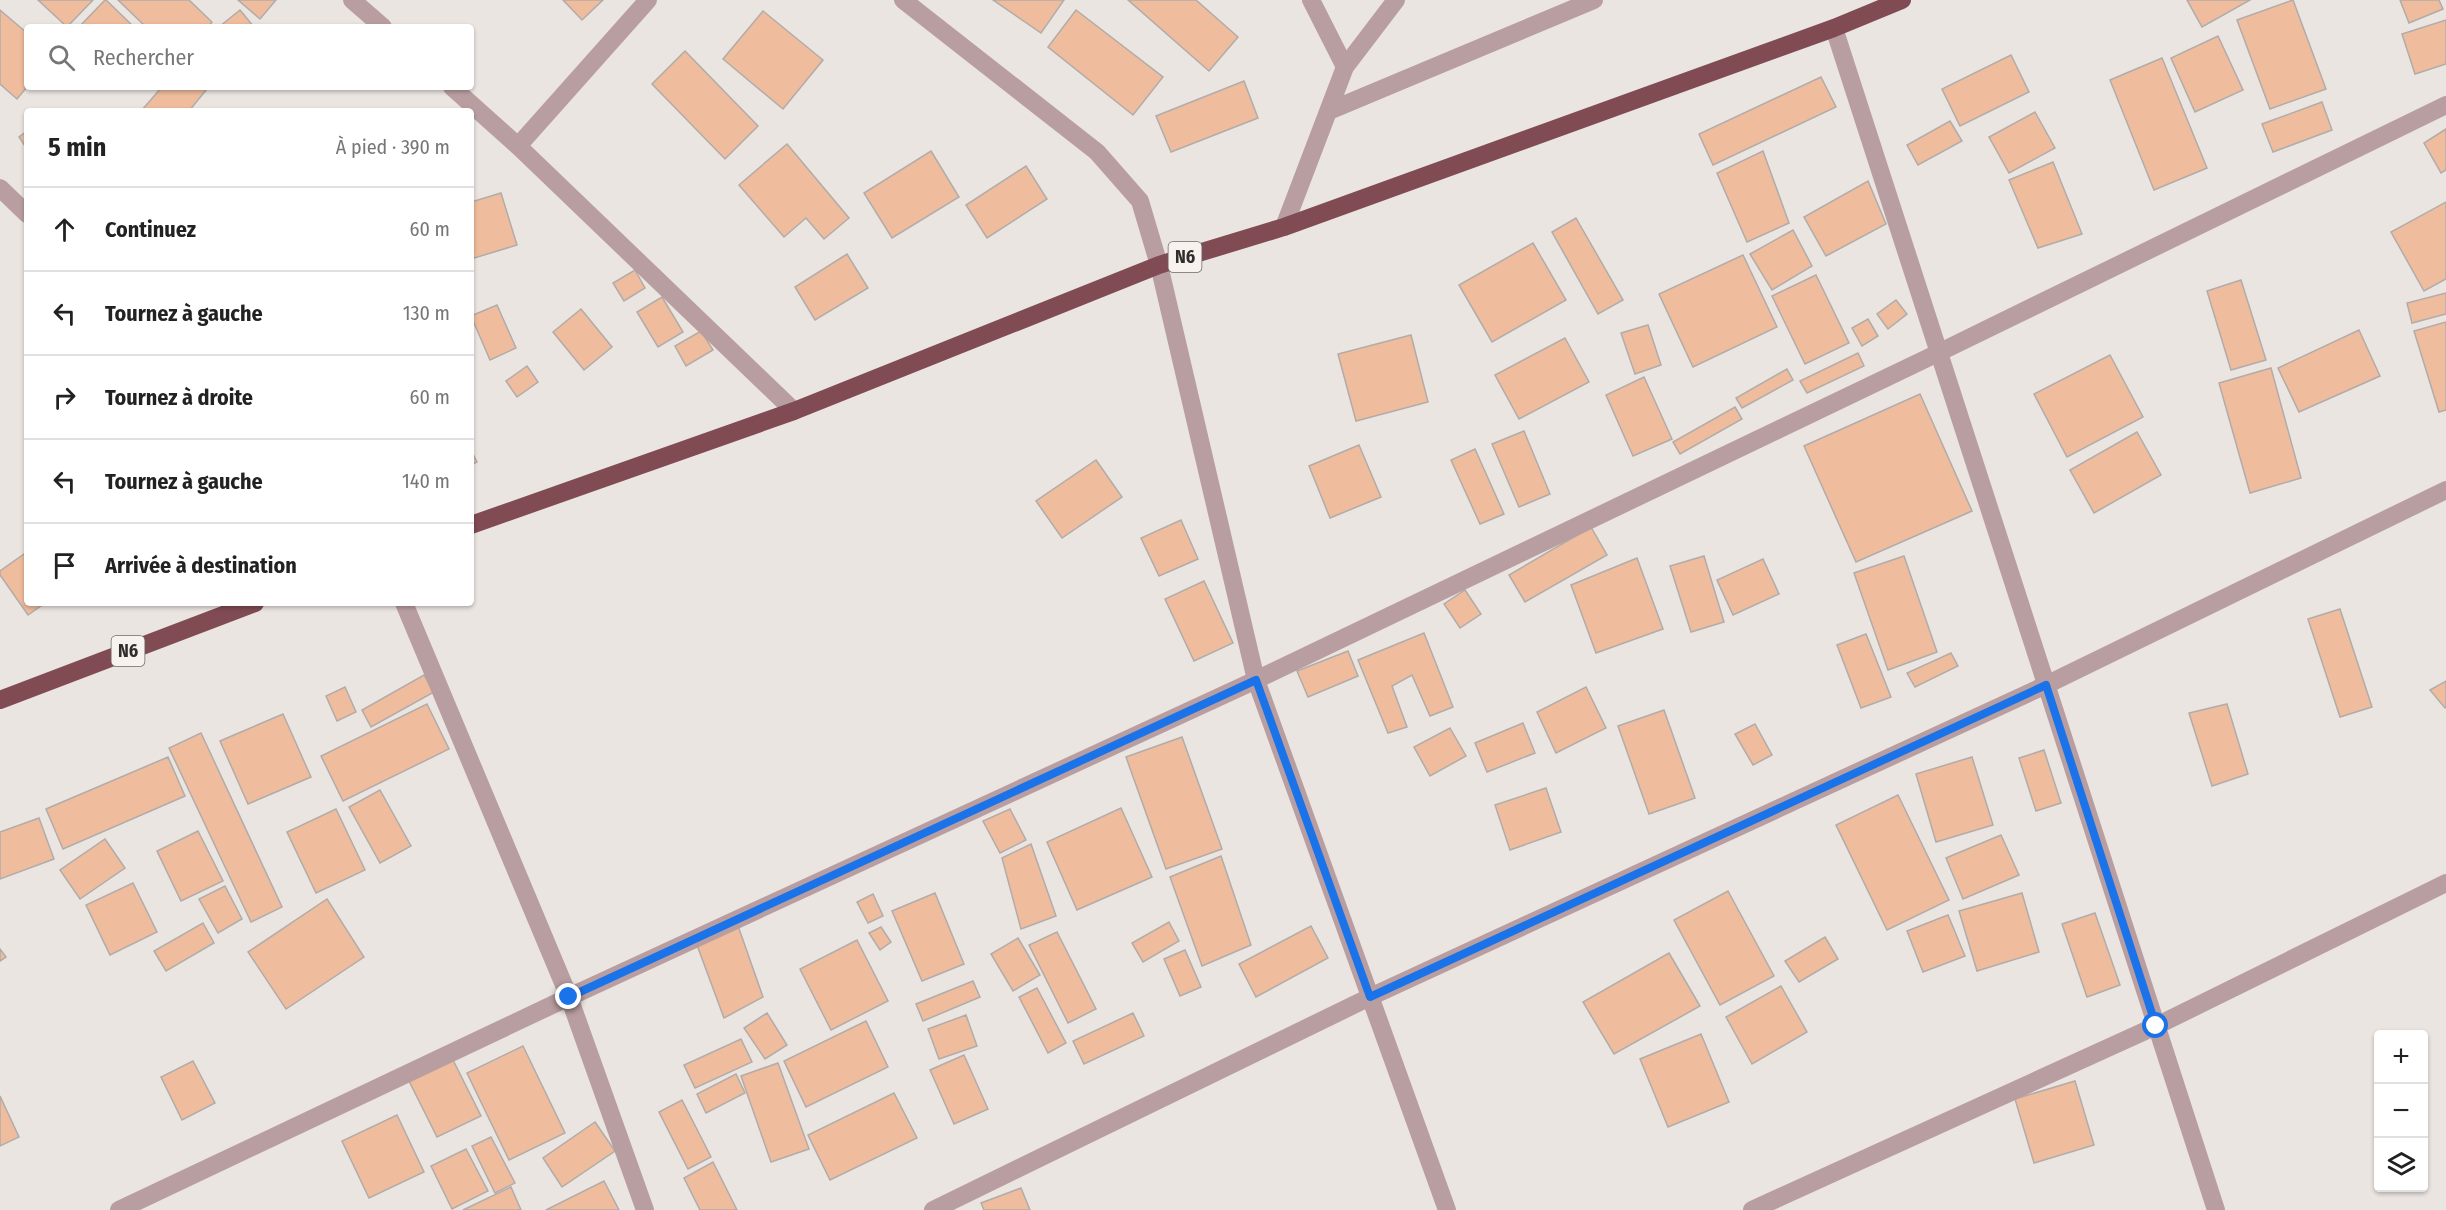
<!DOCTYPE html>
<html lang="fr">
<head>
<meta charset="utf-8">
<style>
  :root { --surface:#fff; --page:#f6f6f6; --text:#222; --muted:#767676; --line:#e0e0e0 }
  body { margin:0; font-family:"Fira Sans Condensed",sans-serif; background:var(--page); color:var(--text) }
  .controls { position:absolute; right:18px; bottom:18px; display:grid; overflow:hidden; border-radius:6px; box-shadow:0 2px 4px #0004 }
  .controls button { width:54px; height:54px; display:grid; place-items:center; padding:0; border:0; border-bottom:2px solid var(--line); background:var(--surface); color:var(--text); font:30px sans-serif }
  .stop { position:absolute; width:18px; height:18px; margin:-14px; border:4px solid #1a73e8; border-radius:50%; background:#fff }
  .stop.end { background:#1a73e8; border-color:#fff; box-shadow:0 2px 6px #0008 }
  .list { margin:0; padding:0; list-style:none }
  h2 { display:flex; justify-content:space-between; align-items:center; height:78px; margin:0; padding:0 24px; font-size:26px }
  h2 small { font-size:20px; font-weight:400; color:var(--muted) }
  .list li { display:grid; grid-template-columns:39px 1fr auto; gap:18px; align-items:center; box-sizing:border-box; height:84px; padding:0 24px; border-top:2px solid var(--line) }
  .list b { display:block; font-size:22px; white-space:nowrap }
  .list em { font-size:20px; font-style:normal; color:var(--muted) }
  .icon { flex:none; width:33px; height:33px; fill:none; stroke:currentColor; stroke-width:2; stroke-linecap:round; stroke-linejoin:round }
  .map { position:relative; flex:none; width:2446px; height:1210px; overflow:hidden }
  .search { position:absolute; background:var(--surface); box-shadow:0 2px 4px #0004; left:24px; top:24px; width:450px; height:66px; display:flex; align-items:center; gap:15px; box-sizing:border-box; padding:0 21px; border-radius:6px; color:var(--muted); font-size:22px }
  .panel { position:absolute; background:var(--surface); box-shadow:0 2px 4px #0004; left:24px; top:108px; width:450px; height:498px; border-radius:6px }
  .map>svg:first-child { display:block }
  .building { fill:#efbc9d; stroke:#b1aca9; stroke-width:1.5 }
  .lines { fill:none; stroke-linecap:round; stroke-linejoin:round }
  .minor { stroke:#b99ea1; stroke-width:18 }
  .highway { stroke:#804b53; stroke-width:18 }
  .route { stroke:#1a73e8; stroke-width:8 }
  .labels { text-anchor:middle; stroke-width:6; stroke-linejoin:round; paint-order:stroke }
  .shield { fill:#f8f2ef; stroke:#6c6967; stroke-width:1.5 }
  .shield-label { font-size:18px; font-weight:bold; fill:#302e2d }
</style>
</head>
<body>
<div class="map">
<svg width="2446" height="1210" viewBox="0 0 2446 1210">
  <rect width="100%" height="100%" fill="#ebe5e2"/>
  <!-- building -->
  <g class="building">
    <path d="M38,0h55l-26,27z"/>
    <path d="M105,0h1l28,27h-55z"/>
    <path d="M118,0h71l23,22 -4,5h-62z"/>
    <path d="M238,0h38l-16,19z"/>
    <path d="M563,0h40l-21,20z"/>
    <path d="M993,0h71l-23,33z"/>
    <path d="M1128,0h68l42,37 -29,34z"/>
    <path d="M2187,0h63l-48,27z"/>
    <path d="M2293,0l33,89 -56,20 -33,-89z"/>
    <path d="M2400,0h39l4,9 -34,14z"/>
    <path d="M0,10l27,23v54l-10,12 -17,-15z"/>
    <path d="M240,10l14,17h-35z"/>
    <path d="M1076,10l87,67 -30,38 -85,-68z"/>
    <path d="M763,11l60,49 -40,49 -60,-50z"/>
    <path d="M2446,20v44l-31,10 -13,-40z"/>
    <path d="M2218,36l25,54 -48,22 -24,-54z"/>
    <path d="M685,51l73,75 -33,33 -73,-75z"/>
    <path d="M2011,55l18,37 -69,34 -18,-37z"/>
    <path d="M2162,58l45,110 -53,22 -44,-110z"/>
    <path d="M1821,77l15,30 -123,58 -14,-31z"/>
    <path d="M1244,81l14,37 -87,34 -15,-36z"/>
    <path d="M162,87h42l3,2 -18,22h-48z"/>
    <path d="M2322,102l10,28 -59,22 -11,-28z"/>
    <path d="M2035,112l20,36 -46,25 -20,-36z"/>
    <path d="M1950,121l12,20 -44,24 -11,-20z"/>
    <path d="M2446,129v41l-5,3 -17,-30z"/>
    <path d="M27,131v18l-8,-12z"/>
    <path d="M787,144l62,74 -25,21 -18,-21 -22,19 -45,-52z"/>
    <path d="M931,151l28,46 -67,41 -28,-45z"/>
    <path d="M1763,151l26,72 -42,19 -30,-69z"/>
    <path d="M2053,162l29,72 -44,14 -29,-68z"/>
    <path d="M1026,166l21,33 -60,39 -21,-33z"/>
    <path d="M1868,181l18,43 -60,32 -22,-39z"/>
    <path d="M501,193l16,52 -46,14v-57z"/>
    <path d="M2446,202v77l-22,12 -33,-59z"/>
    <path d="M1576,218l47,82 -25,14 -46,-82z"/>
    <path d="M1793,230l19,36 -40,24 -22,-36z"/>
    <path d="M1533,243l33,57 -74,42 -33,-57z"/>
    <path d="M847,254l21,34 -53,32 -20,-33z"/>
    <path d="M1743,255l34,72 -84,40 -34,-73z"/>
    <path d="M635,270l10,18 -21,13 -11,-18z"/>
    <path d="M1816,275l33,68 -44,21 -33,-68z"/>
    <path d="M2241,280l25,80 -35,10 -24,-79z"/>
    <path d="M2446,293v21l-34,9 -5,-20z"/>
    <path d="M662,297l21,35 -25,15 -21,-35z"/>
    <path d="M1896,300l11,14 -19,15 -11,-15z"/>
    <path d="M497,305l19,43 -26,12 -19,-44z"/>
    <path d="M581,309l31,38 -28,23 -31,-38z"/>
    <path d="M1868,319l10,17 -16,10 -10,-18z"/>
    <path d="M2446,322v88l-7,2 -25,-81z"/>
    <path d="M1648,325l13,40 -26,9 -14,-41z"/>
    <path d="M2359,330l21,46 -81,36 -21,-44z"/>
    <path d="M701,331l12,19 -27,16 -11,-20z"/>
    <path d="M1411,335l17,67 -72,19 -18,-67z"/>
    <path d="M1565,338l24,44 -70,37 -24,-44z"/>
    <path d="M1858,353l6,13 -57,27 -7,-12z"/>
    <path d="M2110,355l33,62 -76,40 -33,-63z"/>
    <path d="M527,366l11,16 -21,15 -11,-16z"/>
    <path d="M2271,368l30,110 -51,15 -31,-110z"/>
    <path d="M1787,369l6,11 -51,28 -6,-10z"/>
    <path d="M1644,377l28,62 -39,17 -27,-61z"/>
    <path d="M1920,394l52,117 -116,51 -52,-116z"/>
    <path d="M1735,407l7,12 -62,35 -7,-12z"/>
    <path d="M1524,431l26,63 -31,13 -27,-63z"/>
    <path d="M2137,432l24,43 -67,38 -24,-43z"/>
    <path d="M1359,445l22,52 -51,21 -21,-52z"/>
    <path d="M1475,449l29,65 -24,10 -29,-64z"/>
    <path d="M471,450l6,12 -6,3z"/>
    <path d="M1096,460l26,37 -60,41 -26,-37z"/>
    <path d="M1181,520l17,39 -39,17 -18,-38z"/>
    <path d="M1591,527l16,28 -82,47 -16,-27z"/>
    <path d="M27,552v51h18l-17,12 -28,-40v-4z"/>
    <path d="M1704,556l20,66 -33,10 -21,-66z"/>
    <path d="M1904,556l33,96 -49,18 -34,-97z"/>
    <path d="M1637,558l26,71 -67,24 -25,-68z"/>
    <path d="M1763,559l16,35 -46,21 -16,-35z"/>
    <path d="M1204,581l29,62 -39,18 -29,-62z"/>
    <path d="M1465,590l16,24 -21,14 -16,-24z"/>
    <path d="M2340,609l32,98 -32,10 -32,-98z"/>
    <path d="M1424,633l29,74 -23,9 -18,-41 -20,11 15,41 -19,6 -30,-73z"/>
    <path d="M1866,634l25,63 -30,11 -24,-63z"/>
    <path d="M1348,651l10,25 -50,21 -11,-26z"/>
    <path d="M1951,653l7,13 -43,21 -8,-14z"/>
    <path d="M424,675l10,17 -63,35 -9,-17z"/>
    <path d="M2446,681v26l-1,1 -15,-18z"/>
    <path d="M345,687l11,25 -19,9 -11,-25z"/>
    <path d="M1586,687l20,41 -50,25 -19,-41z"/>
    <path d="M427,704l22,45 -106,52 -22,-45z"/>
    <path d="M2227,704l21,70 -36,12 -23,-73z"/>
    <path d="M1664,710l31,88 -46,16 -31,-88z"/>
    <path d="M283,714l28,63 -63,27 -28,-63z"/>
    <path d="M1523,723l12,30 -48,19 -12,-29z"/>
    <path d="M1755,724l17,31 -19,10 -18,-31z"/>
    <path d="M1450,728l16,28 -36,20 -16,-29z"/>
    <path d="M201,733l81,174 -31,15 -82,-174z"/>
    <path d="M1182,737l40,112 -56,20 -40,-112z"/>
    <path d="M2044,750l17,53 -25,8 -17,-53z"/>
    <path d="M168,757l17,39 -122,53 -17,-40z"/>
    <path d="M1972,757l21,68 -57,17 -20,-68z"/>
    <path d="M1546,788l15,44 -51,18 -15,-45z"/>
    <path d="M380,790l31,56 -31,17 -31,-56z"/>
    <path d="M1898,795l51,105 -62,30 -51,-105z"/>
    <path d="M1121,808l31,69 -75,33 -30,-68z"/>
    <path d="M336,809l29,61 -49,23 -29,-61z"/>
    <path d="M1010,809l16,31 -26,13 -17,-32z"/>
    <path d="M39,818l15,41 -54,20v-47z"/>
    <path d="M198,831l25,50 -42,20 -24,-50z"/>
    <path d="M2001,835l18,40 -56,24 -17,-41z"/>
    <path d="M105,839l20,29 -45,31 -20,-29z"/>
    <path d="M1031,844l25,72 -35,13 -19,-71z"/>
    <path d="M1221,856l30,89 -49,21 -32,-89z"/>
    <path d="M133,883l24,49 -47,23 -24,-50z"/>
    <path d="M225,886l17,33 -24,14 -19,-34z"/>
    <path d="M1728,891l46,85 -54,29 -46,-85z"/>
    <path d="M935,893l29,71 -42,17 -30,-70z"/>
    <path d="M2022,893l17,59 -62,19 -18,-60z"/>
    <path d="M873,894l10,22 -15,7 -11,-21z"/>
    <path d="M327,899l37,58 -78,52 -38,-57z"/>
    <path d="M2095,913l25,72 -33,12 -25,-73z"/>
    <path d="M1948,915l17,41 -42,16 -16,-41z"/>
    <path d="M1169,922l10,19 -36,21 -11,-19z"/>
    <path d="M203,923l11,20 -48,28 -12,-20z"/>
    <path d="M737,923l26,74 -39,21 -27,-73z"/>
    <path d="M1311,926l17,32 -72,39 -17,-33z"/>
    <path d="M881,927l10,15 -11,8 -11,-17z"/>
    <path d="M1057,932l39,77 -28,14 -39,-78z"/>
    <path d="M1825,937l13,22 -39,23 -14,-21z"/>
    <path d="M1018,938l22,37 -27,16 -22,-37z"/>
    <path d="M857,940l31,61 -57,29 -31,-61z"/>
    <path d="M0,949l6,8 -6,4z"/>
    <path d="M1185,950l16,37 -21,9 -16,-37z"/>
    <path d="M1669,953l31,53 -86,48 -31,-52z"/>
    <path d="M973,981l7,16 -57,24 -7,-17z"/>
    <path d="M1781,986l26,46 -55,32 -26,-47z"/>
    <path d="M1037,988l29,55 -18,10 -29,-56z"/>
    <path d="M767,1013l20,32 -22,14 -21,-31z"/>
    <path d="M1133,1013l11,23 -60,28 -11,-23z"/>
    <path d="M966,1015l11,31 -38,13 -11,-30z"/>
    <path d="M866,1021l22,46 -82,40 -22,-46z"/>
    <path d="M1701,1034l28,68 -61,25 -28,-68z"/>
    <path d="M741,1039l11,23 -57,26 -11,-23z"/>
    <path d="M523,1046l42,87 -56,27 -42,-87z"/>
    <path d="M964,1055l24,54 -34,15 -24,-54z"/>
    <path d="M452,1058l29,58 -44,21 -29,-58z"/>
    <path d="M193,1061l22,42 -33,17 -21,-43z"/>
    <path d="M778,1063l31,86 -38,13 -30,-86z"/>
    <path d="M736,1074l9,19 -39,20 -9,-19z"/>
    <path d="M2075,1081l19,64 -60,18 -19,-64z"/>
    <path d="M894,1093l23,45 -87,42 -22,-45z"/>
    <path d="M0,1096l19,41 -19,9z"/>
    <path d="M682,1100l29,57 -23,12 -29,-57z"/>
    <path d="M397,1115l27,57 -55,26 -27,-57z"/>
    <path d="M595,1122l20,29 -53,36 -19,-29z"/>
    <path d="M491,1137l24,46 -20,10 -23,-47z"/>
    <path d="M466,1149l22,42 -36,18 -21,-43z"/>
    <path d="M713,1162l24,48h-37l-16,-32z"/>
    <path d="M604,1181l15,29h-73z"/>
    <path d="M511,1187l10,23h-58z"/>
    <path d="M1021,1188l9,22h-46l-3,-7z"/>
  </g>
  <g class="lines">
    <!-- minor -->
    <g class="minor">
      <path d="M352,0l31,27"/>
      <path d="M903,0l194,152 43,49 19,64 97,415 191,530"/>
      <path d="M1311,0l34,67"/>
      <path d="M1834,28l382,1182"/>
      <path d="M452,87l66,59 276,265"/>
      <path d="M1329,111l265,-111"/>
      <path d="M518,146l130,-146"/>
      <path d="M0,188l27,26"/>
      <path d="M1284,227l61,-160 51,-67"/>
      <path d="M404,603l165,394 76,213"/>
      <path d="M119,1210l450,-213 687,-317 682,-327 508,-248"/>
      <path d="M933,1210l437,-213 676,-312 400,-195"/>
      <path d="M1752,1210l404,-184 290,-143"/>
    </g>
    <!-- highway -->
    <g class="highway">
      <path d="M471,525l323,-114 365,-146 125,-38 550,-199 68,-28"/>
      <path d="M0,700l255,-97"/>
    </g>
  </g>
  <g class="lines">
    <!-- route -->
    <path class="route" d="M569,997l687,-317 114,317 676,-312 110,341"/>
  </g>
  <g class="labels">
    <!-- shield labels -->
    <g class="shield">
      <rect x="1168.5" y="242" width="33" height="30" rx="4.5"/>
      <rect x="111.5" y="636" width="33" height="30" rx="4.5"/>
    </g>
    <g class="shield-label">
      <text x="1185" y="263">N6</text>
      <text x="128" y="657">N6</text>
    </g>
  </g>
</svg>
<div class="controls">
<button>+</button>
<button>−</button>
<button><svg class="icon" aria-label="layers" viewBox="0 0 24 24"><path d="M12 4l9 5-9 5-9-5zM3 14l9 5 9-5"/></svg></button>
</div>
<div class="stop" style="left:2156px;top:1026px"></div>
<div class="stop end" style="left:569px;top:997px"></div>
<div class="search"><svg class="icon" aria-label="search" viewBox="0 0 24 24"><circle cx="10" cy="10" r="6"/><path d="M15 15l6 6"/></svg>Rechercher</div>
<section class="panel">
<h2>5 min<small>À pied · 390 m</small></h2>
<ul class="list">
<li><svg class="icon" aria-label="ahead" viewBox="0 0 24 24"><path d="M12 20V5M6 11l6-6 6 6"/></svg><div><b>Continuez</b></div><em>60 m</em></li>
<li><svg class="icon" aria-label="left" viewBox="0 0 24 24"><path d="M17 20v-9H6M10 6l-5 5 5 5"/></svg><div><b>Tournez à gauche</b></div><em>130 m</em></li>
<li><svg class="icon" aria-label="right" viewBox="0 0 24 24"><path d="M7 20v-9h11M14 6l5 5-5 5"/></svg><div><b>Tournez à droite</b></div><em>60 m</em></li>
<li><svg class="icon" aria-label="left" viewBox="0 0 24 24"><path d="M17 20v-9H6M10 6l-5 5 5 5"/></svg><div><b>Tournez à gauche</b></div><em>140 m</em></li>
<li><svg class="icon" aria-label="arrive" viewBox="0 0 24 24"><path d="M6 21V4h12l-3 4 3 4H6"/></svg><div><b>Arrivée à destination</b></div></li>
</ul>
</section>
</div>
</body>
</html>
